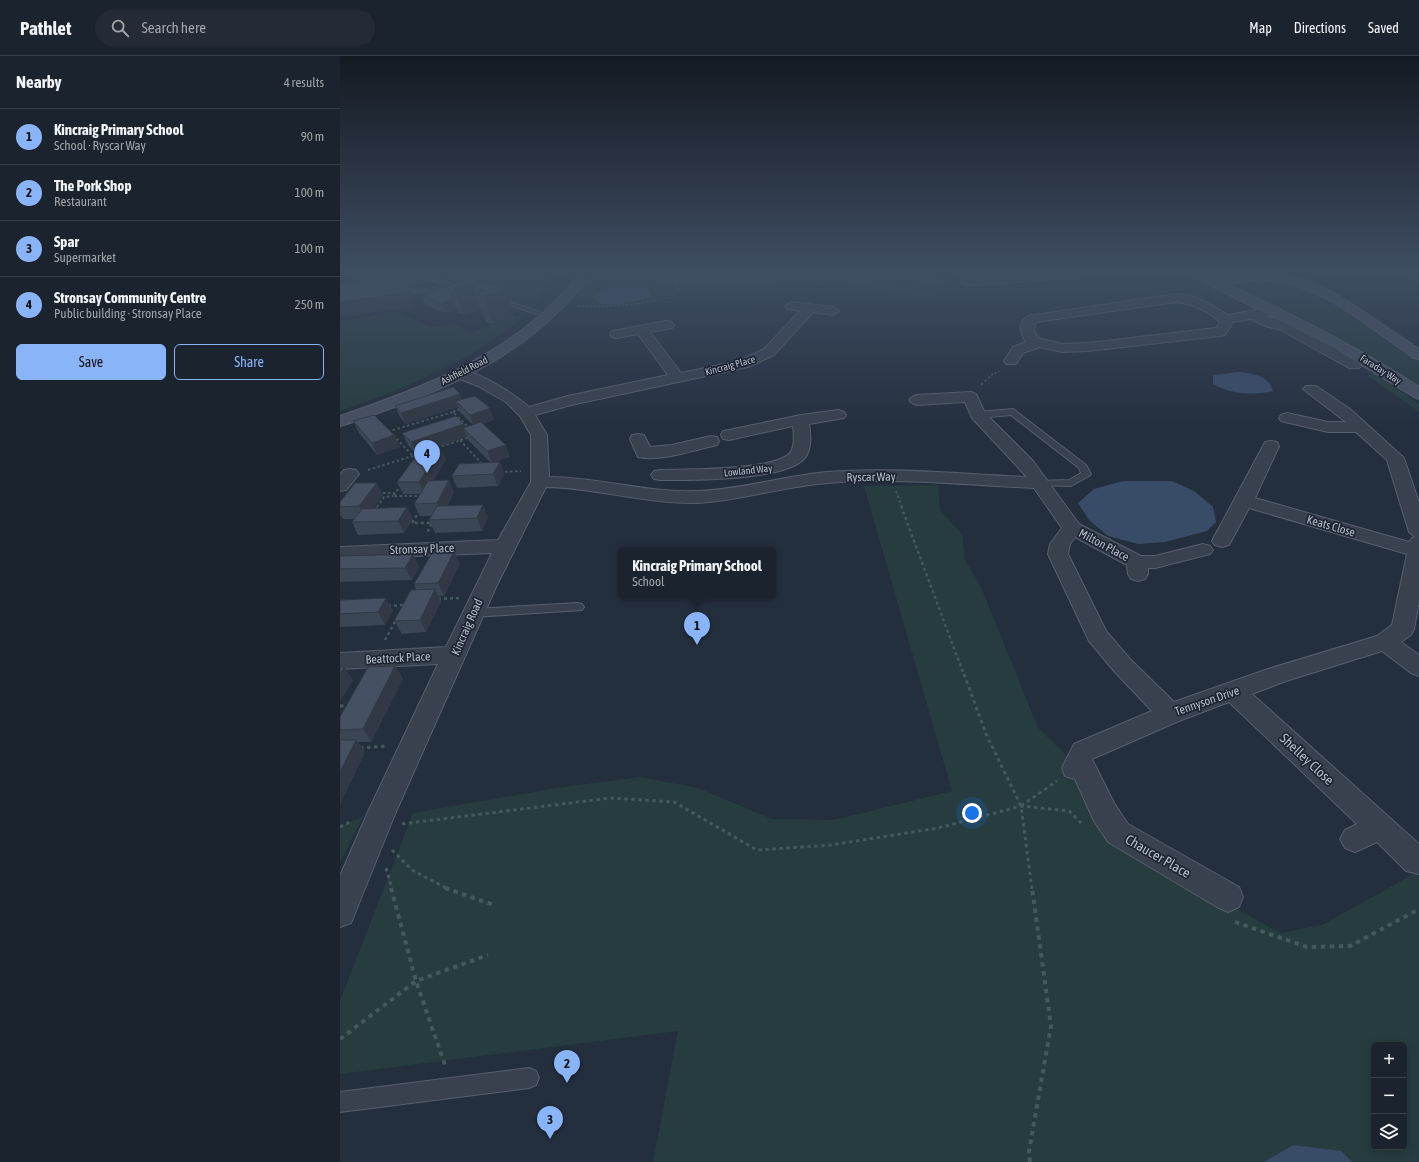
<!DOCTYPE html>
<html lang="en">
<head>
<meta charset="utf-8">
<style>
  :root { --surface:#1b232e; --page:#242b36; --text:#f1f3f6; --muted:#a0a4aa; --line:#39404a; --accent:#8ab4f8 }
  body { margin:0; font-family:"Asap Condensed",sans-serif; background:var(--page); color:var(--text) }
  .controls { position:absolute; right:12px; bottom:12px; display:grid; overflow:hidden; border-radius:6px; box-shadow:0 2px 10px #0003 }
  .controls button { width:36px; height:36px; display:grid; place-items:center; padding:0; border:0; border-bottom:1px solid var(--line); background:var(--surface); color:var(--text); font:20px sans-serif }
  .you { position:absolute; left:632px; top:757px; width:14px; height:14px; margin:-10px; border:3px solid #fff; border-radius:50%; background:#1a73e8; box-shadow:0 0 0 6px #1a73e833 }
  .badge { display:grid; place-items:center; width:26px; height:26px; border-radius:50%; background:var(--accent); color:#111; font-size:13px; font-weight:700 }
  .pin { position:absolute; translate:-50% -33px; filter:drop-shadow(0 1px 2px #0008) }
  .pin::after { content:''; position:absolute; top:21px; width:14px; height:12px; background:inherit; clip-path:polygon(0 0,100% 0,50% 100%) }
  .popup { position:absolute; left:278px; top:491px; width:158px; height:52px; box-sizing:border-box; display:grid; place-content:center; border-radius:6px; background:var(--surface); filter:drop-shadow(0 1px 3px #0005); font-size:13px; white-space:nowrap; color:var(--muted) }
  .popup b { font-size:15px; color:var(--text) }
  .popup::after { content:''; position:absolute; left:50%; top:100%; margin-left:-8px; border:8px solid transparent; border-top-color:var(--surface) }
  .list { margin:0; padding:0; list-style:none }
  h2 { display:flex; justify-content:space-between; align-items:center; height:52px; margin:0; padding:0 16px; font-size:17px }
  h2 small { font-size:13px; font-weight:400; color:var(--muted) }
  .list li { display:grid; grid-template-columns:26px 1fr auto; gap:12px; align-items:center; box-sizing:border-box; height:56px; padding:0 16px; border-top:1px solid var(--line) }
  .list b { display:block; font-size:15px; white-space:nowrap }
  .list p { margin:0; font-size:13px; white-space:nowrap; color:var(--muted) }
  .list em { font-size:13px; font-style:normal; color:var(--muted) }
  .actions { display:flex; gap:8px; padding:12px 16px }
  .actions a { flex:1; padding:9px 0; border:1px solid var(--accent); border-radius:6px; text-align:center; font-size:14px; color:var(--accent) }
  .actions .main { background:var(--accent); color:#111 }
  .icon { flex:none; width:22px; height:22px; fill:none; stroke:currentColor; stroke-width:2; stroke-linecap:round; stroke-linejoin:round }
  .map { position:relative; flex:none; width:1079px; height:1106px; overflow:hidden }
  header { display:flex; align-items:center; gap:24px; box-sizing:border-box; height:56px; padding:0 20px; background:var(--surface); border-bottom:1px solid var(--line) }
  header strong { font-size:19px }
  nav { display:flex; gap:22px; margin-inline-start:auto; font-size:14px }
  .search { width:280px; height:36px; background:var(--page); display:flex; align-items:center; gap:10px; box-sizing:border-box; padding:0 14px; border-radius:22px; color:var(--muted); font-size:15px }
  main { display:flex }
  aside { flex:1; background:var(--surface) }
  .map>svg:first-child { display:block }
  .green { fill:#263c3f; fill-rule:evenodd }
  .water { fill:#394c67 }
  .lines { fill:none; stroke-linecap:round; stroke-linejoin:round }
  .stream { stroke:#394c67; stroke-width:3.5 }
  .lane-casing { stroke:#565f6c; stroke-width:2 }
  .street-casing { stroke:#565f6c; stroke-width:2 }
  .secondary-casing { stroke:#565f6c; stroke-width:2 }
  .path-far4 { stroke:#44595c; stroke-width:1.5; stroke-dasharray:2 2; stroke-linecap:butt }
  .path-far3 { stroke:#44595c; stroke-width:2; stroke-dasharray:2.5 2.5; stroke-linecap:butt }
  .path-far2 { stroke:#44595c; stroke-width:2.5; stroke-dasharray:3 3; stroke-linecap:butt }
  .path-far1 { stroke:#44595c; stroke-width:3; stroke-dasharray:3.5 3.5; stroke-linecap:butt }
  .path { stroke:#44595c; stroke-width:4; stroke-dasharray:4.5 4.5; stroke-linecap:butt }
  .lane { fill:#38414e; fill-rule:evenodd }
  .street { fill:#38414e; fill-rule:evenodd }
  .secondary { fill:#465061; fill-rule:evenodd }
  .wall { fill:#3b4654 }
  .shaded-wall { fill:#303945 }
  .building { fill:#455162; stroke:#303945 }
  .labels { text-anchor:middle; stroke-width:3.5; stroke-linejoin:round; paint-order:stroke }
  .far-street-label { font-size:10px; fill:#b4bcc9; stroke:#1d2633 }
  .street-label { font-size:12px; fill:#b4bcc9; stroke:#1d2633 }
  .near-street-label { font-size:14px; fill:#b4bcc9; stroke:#1d2633 }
</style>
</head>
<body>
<header>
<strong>Pathlet</strong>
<div class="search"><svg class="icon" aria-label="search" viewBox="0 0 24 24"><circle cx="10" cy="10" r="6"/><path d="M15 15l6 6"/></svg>Search here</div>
<nav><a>Map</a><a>Directions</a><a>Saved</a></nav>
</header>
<main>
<aside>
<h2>Nearby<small>4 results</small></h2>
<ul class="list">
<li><span class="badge">1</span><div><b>Kincraig Primary School</b><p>School · Ryscar Way</p></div><em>90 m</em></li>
<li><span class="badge">2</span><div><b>The Pork Shop</b><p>Restaurant</p></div><em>100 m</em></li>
<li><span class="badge">3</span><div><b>Spar</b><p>Supermarket</p></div><em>100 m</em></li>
<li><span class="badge">4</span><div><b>Stronsay Community Centre</b><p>Public building · Stronsay Place</p></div><em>250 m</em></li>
</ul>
<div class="actions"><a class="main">Save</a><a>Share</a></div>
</aside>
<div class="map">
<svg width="1079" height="1106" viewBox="0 0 1079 1106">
  <rect width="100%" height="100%" fill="#242f3e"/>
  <!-- green -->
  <g class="green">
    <path d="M104,216h110l-18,32 -4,4 -86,-29z"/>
    <path d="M254,216h341l18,9 -22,14h-17l-78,-9h-42l-77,6h-40l-4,5c-28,8 -75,15 -104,7z"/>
    <path d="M852,216h65l-14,3 61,8 115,71v40l-102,-61z"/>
    <path d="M57,256l34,15 24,-3 15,9 44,-16 11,-2c-45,43 -126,76 -185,96v-90z"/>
    <path d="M1035,318l44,30v8l-52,-37z"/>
    <path d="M598,429l2,25 22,24 3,26 16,27 57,141 26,25 11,15 32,68 173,97 42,-8 97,-54v291h-766l25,-131 -338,43v-73l73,-188 143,-25 84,-11 58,11 74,31 62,1 118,-29 -88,-305zM1034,989h30v102h-30z"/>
    <path d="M23,760l-23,46v-35z"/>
  </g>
  <!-- water -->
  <g class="water">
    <path d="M275,231l33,1 3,6 -1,3c-16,5 -37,11 -53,5l-3,-5c3,-8 13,-9 21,-10z"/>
    <path d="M900,316c14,2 29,4 33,19 -22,4 -40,4 -60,-7v-9z"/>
    <path d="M783,425h49l22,10 19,16 3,15 -9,9 -42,11 -27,2 -30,-8 -19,-16 -11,-17 16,-14z"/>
    <path d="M953,1089l48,6 11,11h-88z"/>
  </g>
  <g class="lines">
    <!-- stream -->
    <path class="stream" d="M1057,216l22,8"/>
    <!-- lane casing -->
    <g class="lane-casing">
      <g id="lane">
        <path d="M66,216h15l-61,10 -2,4 9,2v2l-14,-1 -2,-4 7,-7z"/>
        <path d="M84,216h6l3,5 36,13 -5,1 -33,-11 -36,7 -3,-2 35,-8z"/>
        <path d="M153,242h4l55,18 -6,1 -53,-17z"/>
        <path d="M673,353l73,56 5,9 -2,2 -18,10 -35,-1 -2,-2 2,-2 33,-1 12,-7 -2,-5 -68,-53 -33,3 -4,-3 4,-3z"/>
        <path d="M238,547l4,1 2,3 -2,3 -109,7 -6,-4 6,-4z"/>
        <path d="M189,1012l7,3 3,7 -3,7 -7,3 -189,24v-20z"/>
      </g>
    </g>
    <!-- street casing -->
    <g class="street-casing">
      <g id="street">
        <path d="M722,216h21l2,2 -6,3 -113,9 -6,-4 2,-3 32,-3z"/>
        <path d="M836,238l13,1 19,8 20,12 46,-8 5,1 1,3 -1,3 -13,2 25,8 68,38 2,3 -2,3h-10l-68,-38 -16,-4 -14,-7 -18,3 -8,13 -5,1 -132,15 -26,1 -22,-5 -17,6 -7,11h-10l-2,-3 9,-14 13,-5c-5,-8 -9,-20 2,-26zM836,246c11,0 38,11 44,21l-4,5 -128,15 -26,1 -24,-6 -4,-8 2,-8z"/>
        <path d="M451,246l42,5 6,4 -6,4 -20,-3 -39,43 -26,12 -177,38 -36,10 12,20 2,42c49,0 97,16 147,14 44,-1 87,-15 131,-19 67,-5 133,2 200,5l-55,-59 -7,-16 -48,3 -5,-2 -3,-3 3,-3 5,-2 54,-3 5,2 9,19 48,48 46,63 62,32h14l48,-12 7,2 3,4 -3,4 -55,14h-7v6l-3,5 -7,2 -7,-2 -3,-5 -1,-9 -52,-28 -5,7 -2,10 38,77 24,28 44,43 94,-33 109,-33 15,-11 15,-71 -158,-46 -20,37 -7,2 -7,-2 -3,-4 51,-95 2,-4 6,-1 6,1 2,4 -24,52 154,44 3,-4 3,-1 -6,-5 -22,-72 -31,-28h-28l-47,-11 -2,-3 2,-3 6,-2 41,9h18l-43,-33 3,-3h10l34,23 54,49 15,45v98l-5,28 -3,6 -10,7 18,13v21l-8,-3 -29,-22 -96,30 -34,13 167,150v30l-13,-3 -29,-29 -22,10 -10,-4 -5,-9 5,-9 12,-6 -128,-122 -50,19 -87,38 22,44 14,21 111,63 4,10 -4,10 -11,5 -11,-5 -109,-65 -14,-21 -19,-42 -10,-3 -3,-8 12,-24 78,-33 -38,-40 -25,-30 -41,-87 2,-10 12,-16 -28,-40c-68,-3 -137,-11 -206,-5 -44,3 -87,18 -131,20 -51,1 -100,-15 -151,-16l-50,100 -101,227 -44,109 -11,4v-51l27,-62 71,-150 -98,5v-16l106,-6 46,-94 -152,6v-12l158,-7 33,-58v-47l-11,-19 -14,-14 -28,-16 -23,-9 -2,-3 2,-3c18,-5 60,24 74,36l39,-11 100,-21 -30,-41 -21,4 -5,-1 -2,-3 2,-3 55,-10 5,1 2,3 -2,3 -22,4 31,41 58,-12 25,-12 36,-38 -13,-2 -2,-3z"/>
        <path d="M498,354l6,2 2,3 -2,3 -35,6c2,11 3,26 -5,35 -21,22 -113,21 -144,21l-6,-1 -3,-4 3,-4 6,-1c25,-1 113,1 130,-17 5,-6 4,-19 3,-27l-64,14 -6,-1 -2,-4 2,-4 6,-1 72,-15z"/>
        <path d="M298,378l6,1 6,12 22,-2 39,-9 6,1 2,4 -2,4c-22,5 -57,17 -79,12l-8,-18 2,-4z"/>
        <path d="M10,413l6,1 3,4 -13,16 -6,1v-16l4,-5z"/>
      </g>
    </g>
    <!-- secondary casing -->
    <g class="secondary-casing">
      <g id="secondary">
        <path d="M237,216h12c-5,15 -17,26 -27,36 -47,48 -108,77 -170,100 -17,6 -34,13 -52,18v-10c75,-26 153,-54 211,-111 10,-10 21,-19 26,-33z"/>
        <path d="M846,216h15l16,7 29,-6h29l30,7 24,10 23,14 67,45v10l-5,-1c-43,-29 -86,-69 -138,-77 -16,-3 -33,0 -49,3 66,31 131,63 192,103v12l-5,-2 -82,-50 -144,-73z"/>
      </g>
    </g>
    <!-- path-far4 -->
    <g class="path-far4">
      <path d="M444,216l8,4"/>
      <path d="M586,224l6,-5 -5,-3"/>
      <path d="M336,226l38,1 54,-2 24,-5 27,7 42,-2 43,9 14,-4 7,-5h26"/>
      <path d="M238,250c32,1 64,-1 95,-9l5,-7 -2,-8 -9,-2 -70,-1"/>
      <path d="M651,319l8,-4"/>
    </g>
    <!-- path-far3 -->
    <g class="path-far3">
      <path d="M641,329l12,-11"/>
      <path d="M113,356l9,-4"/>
      <path d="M48,374l2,1 63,-19 16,16"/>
      <path d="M53,379l21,22"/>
      <path d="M120,384l22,24"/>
      <path d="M97,392l33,-11"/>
      <path d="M28,414l51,-16"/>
      <path d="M160,416l21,-1"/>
      <path d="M61,429l-8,11h29"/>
      <path d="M556,435l6,16"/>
      <path d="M38,437h17"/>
      <path d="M37,451l7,-10 9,-1"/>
    </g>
    <!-- path-far2 -->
    <g class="path-far2">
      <path d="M561,450l63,169"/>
      <path d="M35,454l3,-4"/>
      <path d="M80,454l-8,13h20l-5,10"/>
      <path d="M98,543l21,-1"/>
      <path d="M48,550l17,-1"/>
      <path d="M45,584l11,-20"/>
    </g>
    <!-- path-far1 -->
    <g class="path-far1">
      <path d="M624,618l22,60 35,72"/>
      <path d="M0,650h9"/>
      <path d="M20,692l27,-2"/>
      <path d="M62,768l208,-26 64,4 83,48 74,-5 107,-17 83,-22 48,5 14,14"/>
      <path d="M0,771l12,-6"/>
      <path d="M52,794l20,20 36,19"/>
      <path d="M46,812l6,21"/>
      <path d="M692,833l-11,-83 36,-25"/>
    </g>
    <!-- path -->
    <g class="path">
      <path d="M51,832l25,93 30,87"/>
      <path d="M105,832l49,17"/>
      <path d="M895,866l72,25 43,-1 69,-37"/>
      <path d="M0,983l76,-58 72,-26"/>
      <path d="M690,1106l-1,-11 22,-125 -19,-138"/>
    </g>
    <!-- lane -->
    <use href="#lane" class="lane"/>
    <!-- street -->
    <use href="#street" class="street"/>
    <!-- secondary -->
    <use href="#secondary" class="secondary"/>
  </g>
  <!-- wall -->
  <g class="wall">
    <path d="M138,224l2,4 34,33 -21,7 -7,-2 -2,-7 -2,-1 -1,-4 -17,5 -6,-2 -1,-4 -11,4 -21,-8 -3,-7 -8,1v8l-1,-18h16l3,-3 12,2 4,-1v-2z"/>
    <path d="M122,343l32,21 -12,4 28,33 -18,6 8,-1 4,12 -6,12 -41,2 -5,-12 39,-13 -23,-23 -1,-3 -33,11 12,11 -13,22 16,-1 5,12 -7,14 41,11 -6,14 -47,2 -6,-13 3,-4h-12l-6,-12 6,-10h-17l-6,-12 22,-29 -3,1 -8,-9 -6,-12 62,-9 2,4 7,-3 -13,-13 -2,-5 -52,17 -6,-7 -5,-11z"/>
    <path d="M13,365l41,14 6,12 -23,8 -18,-22z"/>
    <path d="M43,439l-10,13 40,11 -9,14 -46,2 -6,-13 2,-3h-11l-3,-5v-12z"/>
    <path d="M73,498l6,13 -7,13 -72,2v-26z"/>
    <path d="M120,508l-16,32h-5l2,6 -15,30 -24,2 -8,-13 22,-31 -2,-6z"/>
    <path d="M0,544l53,11 -8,14 -45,2z"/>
    <path d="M55,610l8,13 -32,63h-13l7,10 -25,52v-87z"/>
  </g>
  <!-- shaded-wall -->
  <g class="shaded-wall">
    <path d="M68,220l6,14 18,2 -11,3 1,3 -8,1v8l-74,10v-28z"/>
    <path d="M138,224l4,9 -9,-3 8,24 -17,5 -10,-27z"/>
    <path d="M165,233l9,28 -21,7 -9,-28z"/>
    <path d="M113,243l4,10 -11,4 -4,-10z"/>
    <path d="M120,338l5,11 -9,-4 2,6 -52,17 -5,-11z"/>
    <path d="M150,352l4,12 -20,6 -4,-11z"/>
    <path d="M124,368l4,9 -5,-5 4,9 -51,17 -5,-12z"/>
    <path d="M54,379l6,12 -23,8 -5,-12z"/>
    <path d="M166,389l4,12 -18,6 -5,-12z"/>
    <path d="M101,392l5,11 -21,35 -6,-12z"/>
    <path d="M160,406l4,12 -6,12 -5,-12z"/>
    <path d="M109,424l5,12 -12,24 -5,-13z"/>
    <path d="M37,427l6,12 -17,23 -7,-12z"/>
    <path d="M143,449l5,12 -6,14 -5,-13z"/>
    <path d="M67,451l6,12 -9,14 -6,-12z"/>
    <path d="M114,496l6,12 -16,32 -6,-13z"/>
    <path d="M73,498l6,13 -7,13 -7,-12z"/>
    <path d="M95,533l6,13 -15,30 -6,-12z"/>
    <path d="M46,542l7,13 -8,14 -7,-13z"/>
    <path d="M55,610l8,13 -32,63 -8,-13z"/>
    <path d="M4,611l9,13 -13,22v-27z"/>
    <path d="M16,684l9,12 -25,52v-32z"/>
  </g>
  <!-- building -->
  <g class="building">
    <path d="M68,220v16l-68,10v-8l1,-5h-1v-4z"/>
    <path d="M132,222l6,2 -24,8 -6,-3z"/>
    <path d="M145,226l20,7 -21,7 -7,-2 9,-3 -13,-5z"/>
    <path d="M95,230l7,3 6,-2 5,12 -11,4 -21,-8 16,-5 -7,-2z"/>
    <path d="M87,231l2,2 1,-1 2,4 -3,1 -17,2v-6z"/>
    <path d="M96,231h7l1,1 -2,1z"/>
    <path d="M113,331l7,7 -59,19 -6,-7z"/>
    <path d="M135,340l15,12 -20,7 -14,-14z"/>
    <path d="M34,359l20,20 -22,8 -19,-22z"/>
    <path d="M116,360l8,8 -53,18 -9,-9z"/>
    <path d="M141,366l25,23 -19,6 -24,-23z"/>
    <path d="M82,392h19l-22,34h-22z"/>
    <path d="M160,406l-7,12 -41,2 7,-12z"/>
    <path d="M109,424l-12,23 -23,1 14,-23z"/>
    <path d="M15,427h22l-18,23 -19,1v-5z"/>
    <path d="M143,449l-6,13 -48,2 8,-14z"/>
    <path d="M67,451l-9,14 -46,1 10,-13z"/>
    <path d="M114,496l-16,31 -24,1 18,-31z"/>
    <path d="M73,498l-8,14 -65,1v-13z"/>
    <path d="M95,533l-15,31 -26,1 17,-31z"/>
    <path d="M46,542l-8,14 -38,2v-14z"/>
    <path d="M55,610l-32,63 -23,1v-13l28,-50z"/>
    <path d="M0,611h4l-4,8z"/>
    <path d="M0,684h16l-16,32z"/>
  </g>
  <!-- sky -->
  <linearGradient id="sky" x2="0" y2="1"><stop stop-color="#141a22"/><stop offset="0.58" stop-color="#3f4d63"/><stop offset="1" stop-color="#3f4d63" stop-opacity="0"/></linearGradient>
  <rect width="1079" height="371" fill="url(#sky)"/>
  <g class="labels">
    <!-- far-street labels -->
    <g class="far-street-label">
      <text transform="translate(390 309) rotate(-15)" y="4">Kincraig Place</text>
      <text transform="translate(1041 313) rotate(32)" y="4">Faraday Way</text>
      <text transform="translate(124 314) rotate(-27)" y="4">Ashfield Road</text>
      <text transform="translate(408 414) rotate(-6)" y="4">Lowland Way</text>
    </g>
    <!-- street labels -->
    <g class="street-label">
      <text transform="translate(531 421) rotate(-1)" y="4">Ryscar Way</text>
      <text transform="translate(991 470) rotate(16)" y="4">Keats Close</text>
      <text transform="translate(764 489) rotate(28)" y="4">Milton Place</text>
      <text transform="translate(82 493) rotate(-2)" y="4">Stronsay Place</text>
      <text transform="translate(127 571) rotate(-66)" y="4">Kincraig Road</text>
      <text transform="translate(58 602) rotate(-3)" y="4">Beattock Place</text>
      <text transform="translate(867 645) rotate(-19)" y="4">Tennyson Drive</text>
    </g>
    <!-- near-street labels -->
    <g class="near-street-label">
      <text transform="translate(967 703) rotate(43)" y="5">Shelley Close</text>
      <text transform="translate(818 800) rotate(30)" y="5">Chaucer Place</text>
    </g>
  </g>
</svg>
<div class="controls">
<button>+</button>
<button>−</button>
<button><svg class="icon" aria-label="layers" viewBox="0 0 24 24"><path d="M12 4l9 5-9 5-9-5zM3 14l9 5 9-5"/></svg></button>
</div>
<div class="you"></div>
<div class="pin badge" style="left:357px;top:589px">1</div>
<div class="popup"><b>Kincraig Primary School</b>School</div>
<div class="pin badge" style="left:227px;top:1027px">2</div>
<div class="pin badge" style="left:210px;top:1083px">3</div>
<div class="pin badge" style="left:87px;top:417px">4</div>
</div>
</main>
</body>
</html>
